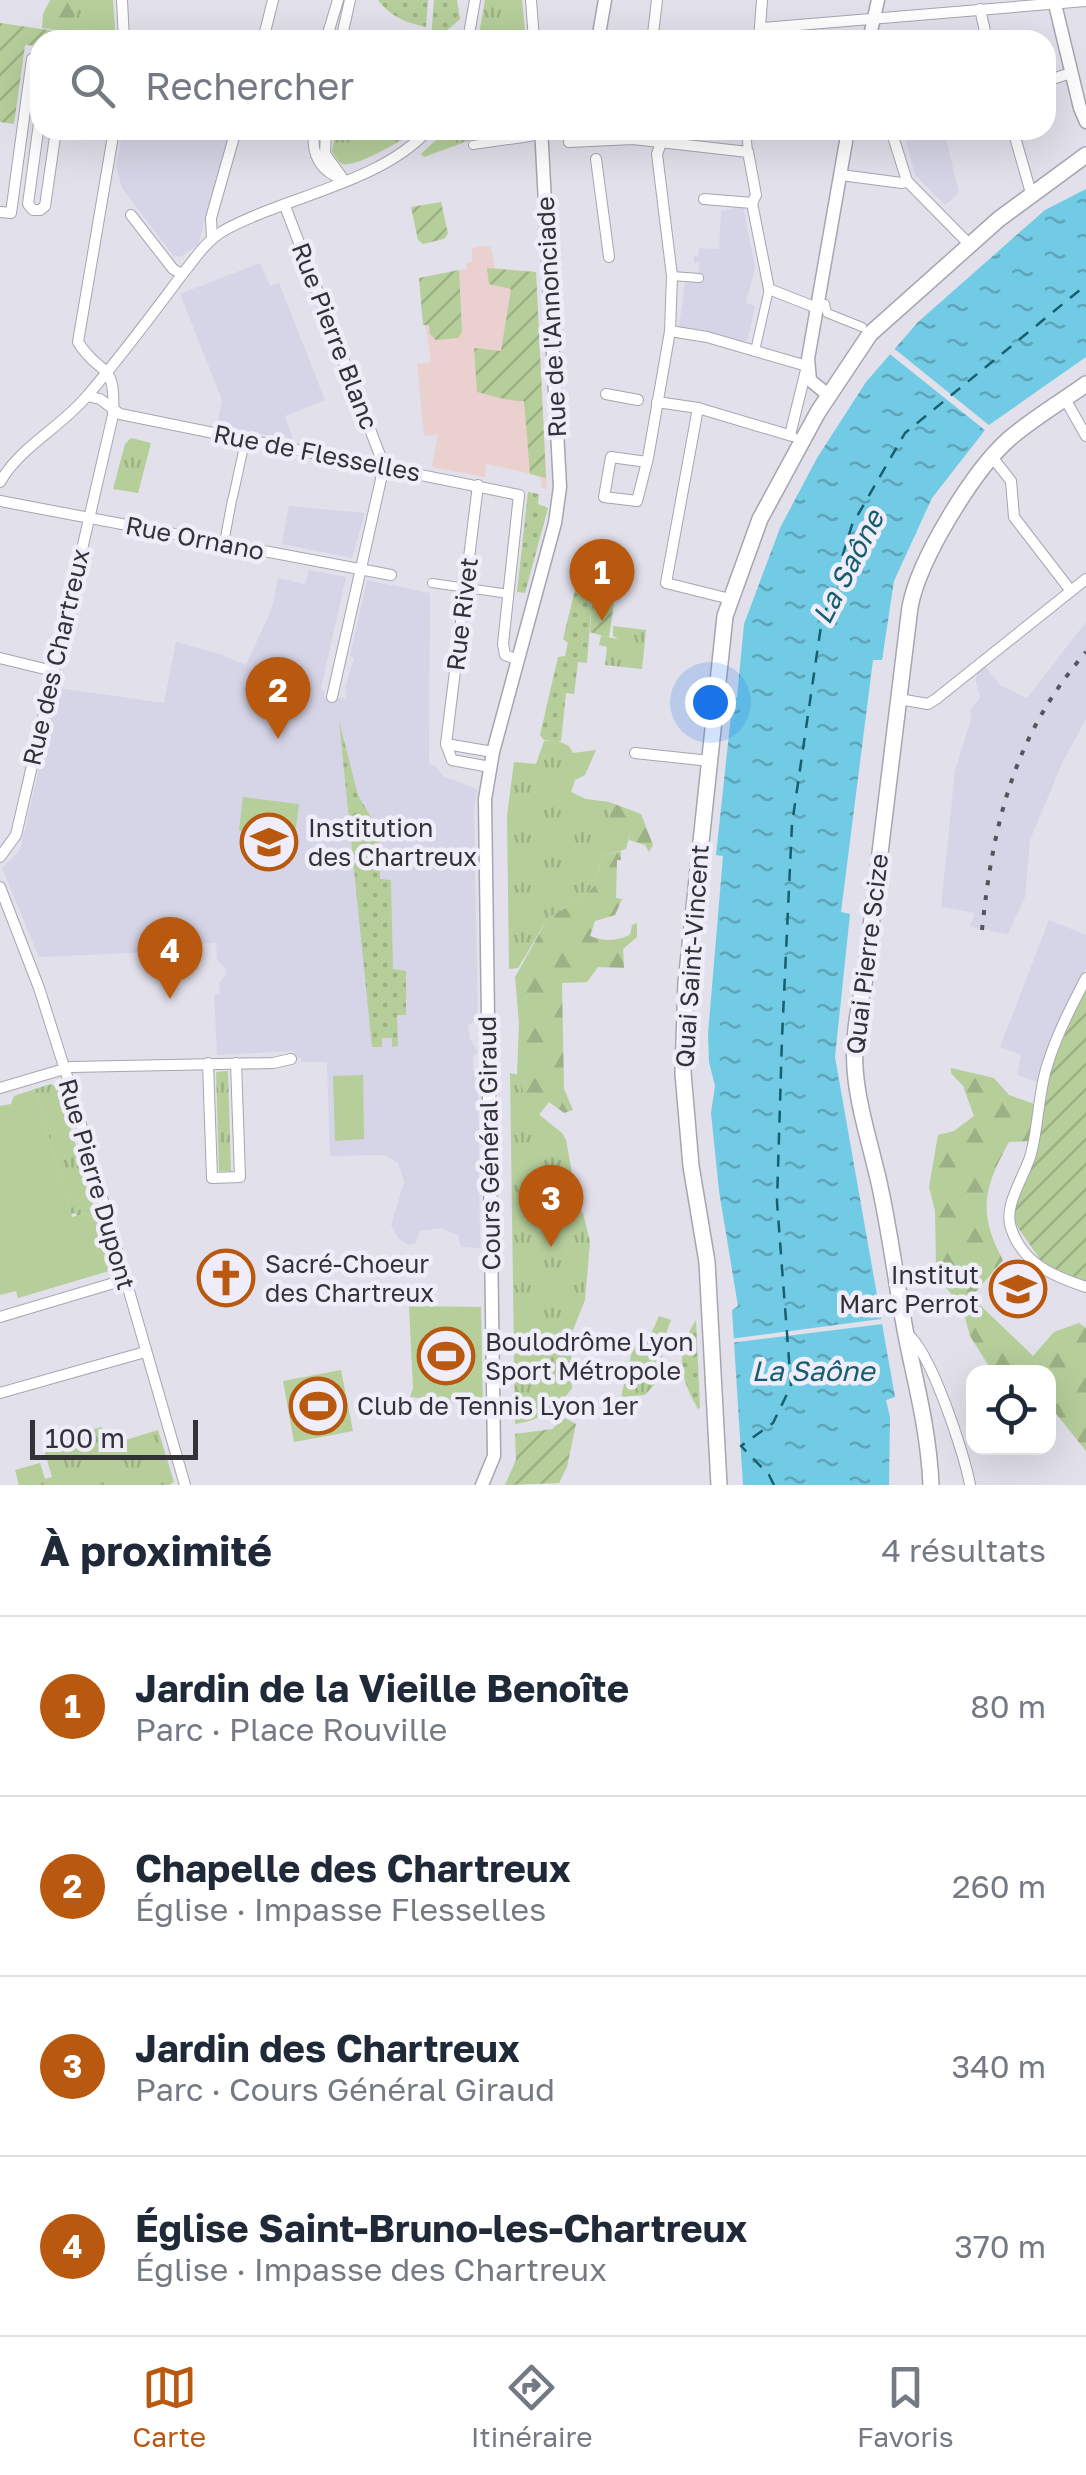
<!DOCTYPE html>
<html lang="fr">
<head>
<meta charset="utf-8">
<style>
  :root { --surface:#fff; --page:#f6f6f7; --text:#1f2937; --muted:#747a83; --line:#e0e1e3; --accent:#b8590f }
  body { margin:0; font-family:"Golos Text",sans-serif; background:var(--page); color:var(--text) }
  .controls { position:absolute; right:30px; bottom:30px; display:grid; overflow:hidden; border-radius:20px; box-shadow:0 10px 40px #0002 }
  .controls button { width:90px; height:90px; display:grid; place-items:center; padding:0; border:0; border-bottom:2px solid var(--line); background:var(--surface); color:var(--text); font:50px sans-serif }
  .scale { position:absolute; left:30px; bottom:25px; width:168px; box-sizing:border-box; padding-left:10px; border:5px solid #333337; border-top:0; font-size:28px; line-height:35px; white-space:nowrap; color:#333337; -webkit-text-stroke:8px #eeedf9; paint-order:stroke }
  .you { position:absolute; left:710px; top:702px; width:35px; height:35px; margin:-25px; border:8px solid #fff; border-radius:50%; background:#1a73e8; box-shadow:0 0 0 15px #1a73e833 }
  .badge { display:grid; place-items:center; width:65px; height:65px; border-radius:50%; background:var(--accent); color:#fff; font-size:32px; font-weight:700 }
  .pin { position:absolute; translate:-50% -82px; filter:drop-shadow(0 2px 5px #0008) }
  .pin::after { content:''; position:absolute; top:52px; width:35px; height:30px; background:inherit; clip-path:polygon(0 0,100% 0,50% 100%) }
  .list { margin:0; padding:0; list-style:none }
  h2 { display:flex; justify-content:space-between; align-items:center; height:130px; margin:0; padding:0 40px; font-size:42px }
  h2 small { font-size:32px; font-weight:400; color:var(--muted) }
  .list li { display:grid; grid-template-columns:65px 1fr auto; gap:30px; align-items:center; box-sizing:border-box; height:180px; padding:0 40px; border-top:2px solid var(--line) }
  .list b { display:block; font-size:38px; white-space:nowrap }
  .list p { margin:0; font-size:32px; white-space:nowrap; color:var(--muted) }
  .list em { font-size:32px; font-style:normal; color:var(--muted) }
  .icon { flex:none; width:55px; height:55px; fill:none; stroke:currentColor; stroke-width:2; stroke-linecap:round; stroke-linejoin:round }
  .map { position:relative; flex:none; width:1086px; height:1485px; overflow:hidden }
  .search { position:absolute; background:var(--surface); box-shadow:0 10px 40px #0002; left:30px; right:30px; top:30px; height:110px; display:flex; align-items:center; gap:25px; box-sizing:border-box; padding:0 35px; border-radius:30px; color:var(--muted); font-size:38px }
  .sheet { height:850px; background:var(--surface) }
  nav { display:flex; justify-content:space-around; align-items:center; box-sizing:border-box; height:140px; border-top:2px solid var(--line); background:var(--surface); font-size:28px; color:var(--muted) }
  nav a { display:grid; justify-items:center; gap:5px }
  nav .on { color:var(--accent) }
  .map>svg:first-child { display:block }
  .built { fill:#d6d5e7 }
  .medical { fill:#ebd0d0 }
  .grass { fill:url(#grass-dots) }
  .forest { fill:url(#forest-firs) }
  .park { fill:url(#park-tufts) }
  .garden { fill:url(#garden-furrows) }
  .pitch { fill:#b5ce9a }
  .water { fill:url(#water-ripples) }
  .pier { fill:#e1e0eb }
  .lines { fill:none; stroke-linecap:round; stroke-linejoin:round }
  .ferry { stroke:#155f70; stroke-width:2.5; stroke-dasharray:12 10; stroke-linecap:butt }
  .pedestrian-casing { stroke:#a6a5b0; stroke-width:10 }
  .minor-casing { stroke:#a6a5b0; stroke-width:12 }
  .tertiary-casing { stroke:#a6a5b0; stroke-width:15 }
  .primary-casing { stroke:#a6a5b0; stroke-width:18 }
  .pedestrian { stroke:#fff; stroke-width:8 }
  .minor { stroke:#fff; stroke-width:10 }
  .tertiary { stroke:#fff; stroke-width:12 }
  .primary { stroke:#fff; stroke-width:15 }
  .rail { stroke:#54545a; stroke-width:4; stroke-dasharray:5 10; stroke-linecap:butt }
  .labels { text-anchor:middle; stroke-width:9; stroke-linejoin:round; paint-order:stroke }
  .street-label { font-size:25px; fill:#333337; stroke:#eeedf9 }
  .poi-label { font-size:25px; fill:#333337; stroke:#eeedf9; text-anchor:start }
  .water-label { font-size:28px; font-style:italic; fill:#155f70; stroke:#eeedf9 }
</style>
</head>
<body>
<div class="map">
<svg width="1086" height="1485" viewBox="0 0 1086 1485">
  <defs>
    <pattern id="grass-dots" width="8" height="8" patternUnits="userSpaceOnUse" patternTransform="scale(2.5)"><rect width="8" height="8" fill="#b5ce9a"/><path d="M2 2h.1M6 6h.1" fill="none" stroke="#9cb185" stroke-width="1.8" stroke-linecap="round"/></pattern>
    <pattern id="forest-firs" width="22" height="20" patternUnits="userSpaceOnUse" patternTransform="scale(2.5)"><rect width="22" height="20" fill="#b5ce9a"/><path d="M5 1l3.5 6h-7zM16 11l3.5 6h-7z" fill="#9cb185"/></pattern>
    <pattern id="park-tufts" width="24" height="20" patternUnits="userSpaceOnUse" patternTransform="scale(2.5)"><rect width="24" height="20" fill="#b5ce9a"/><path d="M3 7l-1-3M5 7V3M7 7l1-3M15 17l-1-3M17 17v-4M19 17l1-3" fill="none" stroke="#9cb185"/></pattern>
    <pattern id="garden-furrows" width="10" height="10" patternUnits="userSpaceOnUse" patternTransform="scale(2.5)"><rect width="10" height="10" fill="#b5ce9a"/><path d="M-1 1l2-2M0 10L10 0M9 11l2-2" fill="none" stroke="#9cb185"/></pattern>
    <pattern id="water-ripples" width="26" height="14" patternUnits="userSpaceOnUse" patternTransform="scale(2.5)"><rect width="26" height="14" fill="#72cbe4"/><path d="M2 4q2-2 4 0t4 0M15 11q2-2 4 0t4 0" fill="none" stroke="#5ea5ba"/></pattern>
  </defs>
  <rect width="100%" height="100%" fill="#e1e0eb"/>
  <!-- built -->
  <g class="built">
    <path d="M123,130h108l-33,115 -18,12 -7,-2 -51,-67 -6,-22z"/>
    <path d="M903,130h41l15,63 -14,12 -30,-30z"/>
    <path d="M743,206l12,62 -9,35 9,3 -7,33 -6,4 -63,-17 6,-43 13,-2 1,-18h-5v-7h4l1,-8 20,1 2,-38z"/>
    <path d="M260,263l10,23 9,-3 46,117 -40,16 8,24 -76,-15 5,-25 -42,-106z"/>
    <path d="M289,506l76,7 -13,45 -70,-14z"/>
    <path d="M309,570l37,7 -25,112 4,2 -1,6 22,1 -1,-10 9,-30 -4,-2 17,-76 63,13 -1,171 7,2 7,10 34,13 -3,22 4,209 -10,5 2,14 8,13 -5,5v13l5,1 2,177 -19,-1 -3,-12 -17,-7 -21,3 -5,12 -7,2 -10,-7 -7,-13 13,-43 -6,-19 -13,-8 -55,1 -3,-94h-26v-4h-6l-1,-7 -77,4 -3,-60 6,-1 -1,-11 7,-8 -1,-7 -8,-8 -1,-17 -62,2 -1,7 -114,5 -37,-89 18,-18 38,-162 106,15 12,-61 41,11 29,12 26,-57 6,-30 27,6z"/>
    <path d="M1086,622v97l-23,42 -33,79 -5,57 -17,37 -38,-7 5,-14 -34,-6 14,-136 16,-52 -1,-9 10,-12 -4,-15 1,-11 8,-6 16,20 26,12z"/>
    <path d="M1049,920l37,15v33l-36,82 -9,33 -24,-8 4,-20 -21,-8z"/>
  </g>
  <!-- medical -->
  <path class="medical" d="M483,246l8,1 4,21 41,4 11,217 -5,-1 -2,-12 -39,-9 -15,-3 -1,13 -53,-10 6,-33 -14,2 -7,-72 14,-2 -12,-84 48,-9 -1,-6 6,-1v-14z"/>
  <!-- grass -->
  <g class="grass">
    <path d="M378,0h50l-2,27c-20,-4 -36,-11 -48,-27z"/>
    <path d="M434,0h23l3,19 -16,14 -13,7z"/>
    <path d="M528,492l11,2 -1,10 10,4 -23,85 -8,-1z"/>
    <path d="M617,565l-3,37 -22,-3 -5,64 -9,-1 -4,32 -8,-1 -5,48 -17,-1 -4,-5 18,-78 7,-1 3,-13 -5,-4 12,-49h9l21,-24z"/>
    <path d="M339,721l19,74 21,36 1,48 11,1 2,89 13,2v44h-9l1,31 -6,1v-9h-10v9h-10z"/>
    <path d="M696,1320l4,88 -2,1c-19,-32 -23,-57 -2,-89z"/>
  </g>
  <!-- forest -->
  <g class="forest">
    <path d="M50,0h25l10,34 -43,-6 1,-14z"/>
    <path d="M609,802l32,12 12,31 -4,7 -4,-7 -16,-5 1,-6 -20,-16z"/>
    <path d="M621,851v9h-4l-1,38 6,1 -7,16 -20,6 -5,15c15,6 25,5 40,-1l2,-10 5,-2v14l-14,12 1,19 -26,-1 -11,15 -25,1 2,106 9,21 -9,3 -15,-11 -11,14 -12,-12 -9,-30 2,-51 -4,-46 33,-59 37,-22 9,-10 9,-30z"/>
    <path d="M951,1068l43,10 15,17 28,10 -8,36 -20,1c-25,45 -32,71 -6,118l-29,34 4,9 55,53 21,-24 25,-9 7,5v123l-37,-46 -1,-33 -56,-1 -22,-35 -7,-26 -18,-24 -9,-20 -1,-55 -6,-24 9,-52 16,-4 20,-15 -11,-30 -12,-13z"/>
  </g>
  <!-- park -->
  <g class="park">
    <path d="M75,0h38l3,39 -42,-6z"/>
    <path d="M485,0h37l4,40h-48z"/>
    <path d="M336,130h80c-11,9 -60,38 -74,34 -4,-2 -8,-9 -10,-13z"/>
    <path d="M447,130h36l1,5 -60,22 -3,-3z"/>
    <path d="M131,438l20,5 -13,50 -25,-4 12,-45z"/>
    <path d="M613,626l33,4 -4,39 -37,-4 2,-18 -8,-2 2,-9 17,3 -5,-3z"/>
    <path d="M556,740l13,6 4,7 23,-3 -11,25 -10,5 -4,12 15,7 23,3 1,16 18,4 2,12 -4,15 -23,7 -9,30 -9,10 -37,22 -30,50 -9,1 -2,-153 7,-54 22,2 8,-23z"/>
    <path d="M228,1071l3,100h-12l-3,-99z"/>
    <path d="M510,1073l9,2 7,29 36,29 4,7 9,49 -6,2 14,22 7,29 -5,58 -14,35 1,53c-14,20 -33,33 -57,36z"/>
    <path d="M51,1084l8,4 36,123 -18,5 -2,-3 -4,1 -36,-125z"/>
    <path d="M659,1316l12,4 -9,24v32l-17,19 -24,2 12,-50 13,-2z"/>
    <path d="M101,1427l12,17 45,-14 16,52 -5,3h-150l-4,-15 25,-7 5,16 7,-2 -9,-31z"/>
  </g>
  <!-- garden -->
  <g class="garden">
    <path d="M0,23l55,8 -1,9h-14v6l-15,-1 -11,79 -14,-2z"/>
    <path d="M441,202l7,32 -4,5 -21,5 -5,-4 -7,-33z"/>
    <path d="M487,268l49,4 10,206 -16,-4 -6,-73c-18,0 -30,-5 -47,-9l-3,-44 27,3 10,-62 -22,-5z"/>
    <path d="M459,270l3,62 -4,6 -22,2 -6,-6 -1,-9h-6l-4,-47z"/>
    <path d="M592,599l22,3 -5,36 -19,-6z"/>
    <path d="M1086,986v295l-42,-16 -30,-43 1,-15 34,-135z"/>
    <path d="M565,1418l11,6 -9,43 -8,16 -54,2 11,-25 -1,-26 37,-5z"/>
  </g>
  <!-- pitch -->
  <g class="pitch">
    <path d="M243,797l56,7 -4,33 -56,-7z"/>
    <path d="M363,1075l1,64 -29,2 -2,-65z"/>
    <path d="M35,1089l37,128 23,-6 17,56 -3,4 -91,27 -2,-7 -16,4v-189l11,-2 3,-8z"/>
    <path d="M409,1306l72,1 2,104c-28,-7 -44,-12 -73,-14l3,-9z"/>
    <path d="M341,1370l12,61 -59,11 -11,-61z"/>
  </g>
  <!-- water -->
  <path class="water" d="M1086,189v168l-97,68 -57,73 -38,83 -12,79h-9l-32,252 9,2 -15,143 60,340 -9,3 4,17 -1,68h-146l-11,-175 6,-4 -19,-115 -8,-78 4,-27 -6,-24 -1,-28 15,-178 -7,-1 17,-158h4l7,-73 36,-96 37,-70 49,-76 52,-60 127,-112z"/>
  <!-- pier -->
  <g class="pier">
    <path d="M891,346l99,80 -4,5 -100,-80z"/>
    <path d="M881,1319l2,5 -153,19 -1,-4z"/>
  </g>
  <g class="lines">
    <!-- ferry -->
    <path class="ferry" d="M774,1485l-5,-10 -28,-29 32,-23 18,-37 -14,-184 5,-164 10,-214 29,-198 31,-101 53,-92 181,-148"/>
    <!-- pedestrian casing -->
    <g class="pedestrian-casing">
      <g id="pedestrian">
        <path d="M746,130l2,22"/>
        <path d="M473,145l57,-8"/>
        <path d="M672,276l27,2"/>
        <path d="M825,304l2,9 35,14"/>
        <path d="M755,351l14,-62"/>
        <path d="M233,497l12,-55"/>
        <path d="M224,543l8,-43"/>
        <path d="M432,583l77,11"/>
      </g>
    </g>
    <!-- minor casing -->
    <g class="minor-casing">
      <g id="minor">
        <path d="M122,0l2,40"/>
        <path d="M531,0l3,40"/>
        <path d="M657,0l-4,34 21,6"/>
        <path d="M980,9l7,31"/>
        <path d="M762,28l324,-27"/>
        <path d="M263,40l10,-40"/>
        <path d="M326,40l12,-40"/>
        <path d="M341,40l9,-40"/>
        <path d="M468,40l7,-40"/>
        <path d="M759,40l3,-40"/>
        <path d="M1046,81l25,-8"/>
        <path d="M40,116l-12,88 5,6h7l5,-4 11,-76"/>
        <path d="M314,130c-3,26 6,42 31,50"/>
        <path d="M326,130l-1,24 16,22"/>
        <path d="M891,130l16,51 63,64"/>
        <path d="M1013,130l18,63"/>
        <path d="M569,142l64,-3 115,13 8,43 -4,8 17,86 48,19"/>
        <path d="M596,159l13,98"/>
        <path d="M841,175l61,8 5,-2"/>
        <path d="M704,199l48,4"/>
        <path d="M285,206l99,260 -52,231"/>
        <path d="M0,212l11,1 21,-154 8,1"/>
        <path d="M131,215l42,54 9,5"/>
        <path d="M212,239l-1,-21 25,-88"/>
        <path d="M670,331l37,6 100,29 -17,69"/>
        <path d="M606,394l32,6"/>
        <path d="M87,396l13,3 20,15 399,81 -16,149 2,11 13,5"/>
        <path d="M1065,399l21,37"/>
        <path d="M657,402l41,6 94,28"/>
        <path d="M698,408l-32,175 64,16"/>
        <path d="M992,457l19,24 3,36 57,74"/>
        <path d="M647,462l-36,-5 -7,40 33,4 11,-43 22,-127 2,-55 -15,-122 4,-11 8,-5 2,-8"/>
        <path d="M0,482c21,-36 60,-54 87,-86 33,-38 64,-80 94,-120 13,-16 24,-34 42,-45 60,-34 158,-48 205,-101"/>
        <path d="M478,485l-32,259 6,16 38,7"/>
        <path d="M0,501l391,74"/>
        <path d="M0,658l53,13"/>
        <path d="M899,699l29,5 8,-5 150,-120"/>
        <path d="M446,744l47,8"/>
        <path d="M635,753l75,8"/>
        <path d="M0,857l16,-22 97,-420c3,-57 -12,-36 -35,-73l36,-212"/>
        <path d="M0,887l39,101 27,85 119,412"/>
        <path d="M1086,978c-14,27 -29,56 -38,85 -10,29 -9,61 -17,91 -6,22 -28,51 -20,74 12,36 42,48 75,59"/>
        <path d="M208,1063l4,115 28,-1 -4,-114"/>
        <path d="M0,1088l71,-21 202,-4 18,-4"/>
        <path d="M0,1317l124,-37"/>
        <path d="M907,1334c23,15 58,121 63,151"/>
        <path d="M0,1393l145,-41"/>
      </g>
    </g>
    <!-- tertiary casing -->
    <g class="tertiary-casing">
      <g id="tertiary">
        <path d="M1054,0l26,108 6,14"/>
        <path d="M598,40l7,-40"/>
        <path d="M869,40l9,-40"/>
        <path d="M828,395l-18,-15 -2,-21 40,-229"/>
        <path d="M482,1485l12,-29 -9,-657 8,-47 62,-229 5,-36 -18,-341 -1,-15 4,-1"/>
      </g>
    </g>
    <!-- primary casing -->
    <g class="primary-casing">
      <g id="primary">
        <path d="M719,1485l-12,-223 -16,-96 -8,-93 3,-90 39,-367 35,-97 58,-107 52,-78 129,-115 87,-64"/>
        <path d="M931,1485c-2,-47 -12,-89 -22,-135 -12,-57 -18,-116 -31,-172 -19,-79 -34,-112 -14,-194l46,-377c9,-48 63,-136 99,-168 23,-20 52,-37 77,-55"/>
      </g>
    </g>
    <!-- pedestrian -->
    <use href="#pedestrian" class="pedestrian"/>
    <!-- minor -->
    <use href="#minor" class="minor"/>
    <!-- tertiary -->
    <use href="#tertiary" class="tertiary"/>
    <!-- primary -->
    <use href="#primary" class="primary"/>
    <!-- rail -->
    <path class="rail" d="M982,930c11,-107 32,-195 104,-278"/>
  </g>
  <!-- icons -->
  <defs>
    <g id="school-ring" transform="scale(2.875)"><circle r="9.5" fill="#eeedf9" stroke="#b8590f" stroke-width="1.5"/><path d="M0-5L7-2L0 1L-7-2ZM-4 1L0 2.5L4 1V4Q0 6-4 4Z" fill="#b8590f"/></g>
    <g id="church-ring" transform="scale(2.875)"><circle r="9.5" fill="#eeedf9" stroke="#b8590f" stroke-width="1.5"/><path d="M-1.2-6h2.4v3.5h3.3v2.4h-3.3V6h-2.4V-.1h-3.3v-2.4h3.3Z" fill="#b8590f"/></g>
    <g id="university-ring" transform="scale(2.875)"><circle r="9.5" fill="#eeedf9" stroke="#b8590f" stroke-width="1.5"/><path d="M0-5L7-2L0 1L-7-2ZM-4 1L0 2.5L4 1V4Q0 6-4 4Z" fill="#b8590f"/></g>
    <g id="stadium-ring" transform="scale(2.875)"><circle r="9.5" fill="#eeedf9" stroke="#b8590f" stroke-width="1.5"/><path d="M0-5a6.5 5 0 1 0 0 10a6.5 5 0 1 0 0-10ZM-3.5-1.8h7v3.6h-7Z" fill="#b8590f"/></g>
  </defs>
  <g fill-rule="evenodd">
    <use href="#school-ring" x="269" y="842"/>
    <use href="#church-ring" x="226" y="1278"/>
    <use href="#university-ring" x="1018" y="1289"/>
    <use href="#stadium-ring" x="446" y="1356"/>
    <use href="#stadium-ring" x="318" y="1406"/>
  </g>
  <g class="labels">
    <!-- street labels -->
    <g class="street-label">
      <text transform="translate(551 317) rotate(-93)" y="9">Rue de l'Annonciade</text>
      <text transform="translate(335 336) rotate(69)" y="9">Rue Pierre Blanc</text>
      <text transform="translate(317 453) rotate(11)" y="9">Rue de Flesselles</text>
      <text transform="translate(195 538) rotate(11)" y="9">Rue Ornano</text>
      <text transform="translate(462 614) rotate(-83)" y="9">Rue Rivet</text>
      <text transform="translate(56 657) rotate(-77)" y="9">Rue des Chartreux</text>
      <text transform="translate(867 954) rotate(-83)" y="9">Quai Pierre Scize</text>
      <text transform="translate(692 956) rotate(-86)" y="9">Quai Saint-Vincent</text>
      <text transform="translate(489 1143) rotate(-91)" y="9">Cours Général Giraud</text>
      <text transform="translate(97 1184) rotate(74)" y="9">Rue Pierre Dupont</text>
    </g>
    <!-- poi labels -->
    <g class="poi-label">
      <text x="308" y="837">Institution<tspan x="308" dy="29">des Chartreux</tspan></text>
      <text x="265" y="1273">Sacré-Choeur<tspan x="265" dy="29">des Chartreux</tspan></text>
      <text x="979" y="1284" text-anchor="end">Institut<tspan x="979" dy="29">Marc Perrot</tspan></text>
      <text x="485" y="1351">Boulodrôme Lyon<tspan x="485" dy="29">Sport Métropole</tspan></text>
      <text x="357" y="1415">Club de Tennis Lyon 1er</text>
    </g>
    <!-- water labels -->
    <g class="water-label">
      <text transform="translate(848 567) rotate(-63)" y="10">La Saône</text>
      <text x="813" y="1381">La Saône</text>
    </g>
  </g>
</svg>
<div class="controls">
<button><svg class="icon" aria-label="locate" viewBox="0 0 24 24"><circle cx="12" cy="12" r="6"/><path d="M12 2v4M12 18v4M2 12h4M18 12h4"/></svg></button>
</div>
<div class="scale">100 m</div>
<div class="you"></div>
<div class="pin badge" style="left:602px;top:621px">1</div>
<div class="pin badge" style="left:278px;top:739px">2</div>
<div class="pin badge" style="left:551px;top:1247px">3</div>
<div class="pin badge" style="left:170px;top:999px">4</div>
<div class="search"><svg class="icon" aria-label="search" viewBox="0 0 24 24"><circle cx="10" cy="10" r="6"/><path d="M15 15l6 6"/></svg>Rechercher</div>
</div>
<section class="sheet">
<h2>À proximité<small>4 résultats</small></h2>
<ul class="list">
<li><span class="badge">1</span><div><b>Jardin de la Vieille Benoîte</b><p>Parc · Place Rouville</p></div><em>80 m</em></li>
<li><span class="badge">2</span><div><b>Chapelle des Chartreux</b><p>Église · Impasse Flesselles</p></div><em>260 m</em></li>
<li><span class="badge">3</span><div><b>Jardin des Chartreux</b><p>Parc · Cours Général Giraud</p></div><em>340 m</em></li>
<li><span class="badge">4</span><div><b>Église Saint-Bruno-les-Chartreux</b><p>Église · Impasse des Chartreux</p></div><em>370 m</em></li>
</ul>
</section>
<nav>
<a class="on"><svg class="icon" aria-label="map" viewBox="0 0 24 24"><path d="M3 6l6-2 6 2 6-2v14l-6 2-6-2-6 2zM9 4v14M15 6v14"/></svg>Carte</a>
<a><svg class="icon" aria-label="directions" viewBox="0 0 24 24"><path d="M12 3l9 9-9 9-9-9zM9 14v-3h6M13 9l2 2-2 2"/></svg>Itinéraire</a>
<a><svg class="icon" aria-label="saved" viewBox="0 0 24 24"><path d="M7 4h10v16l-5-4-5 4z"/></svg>Favoris</a>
</nav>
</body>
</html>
